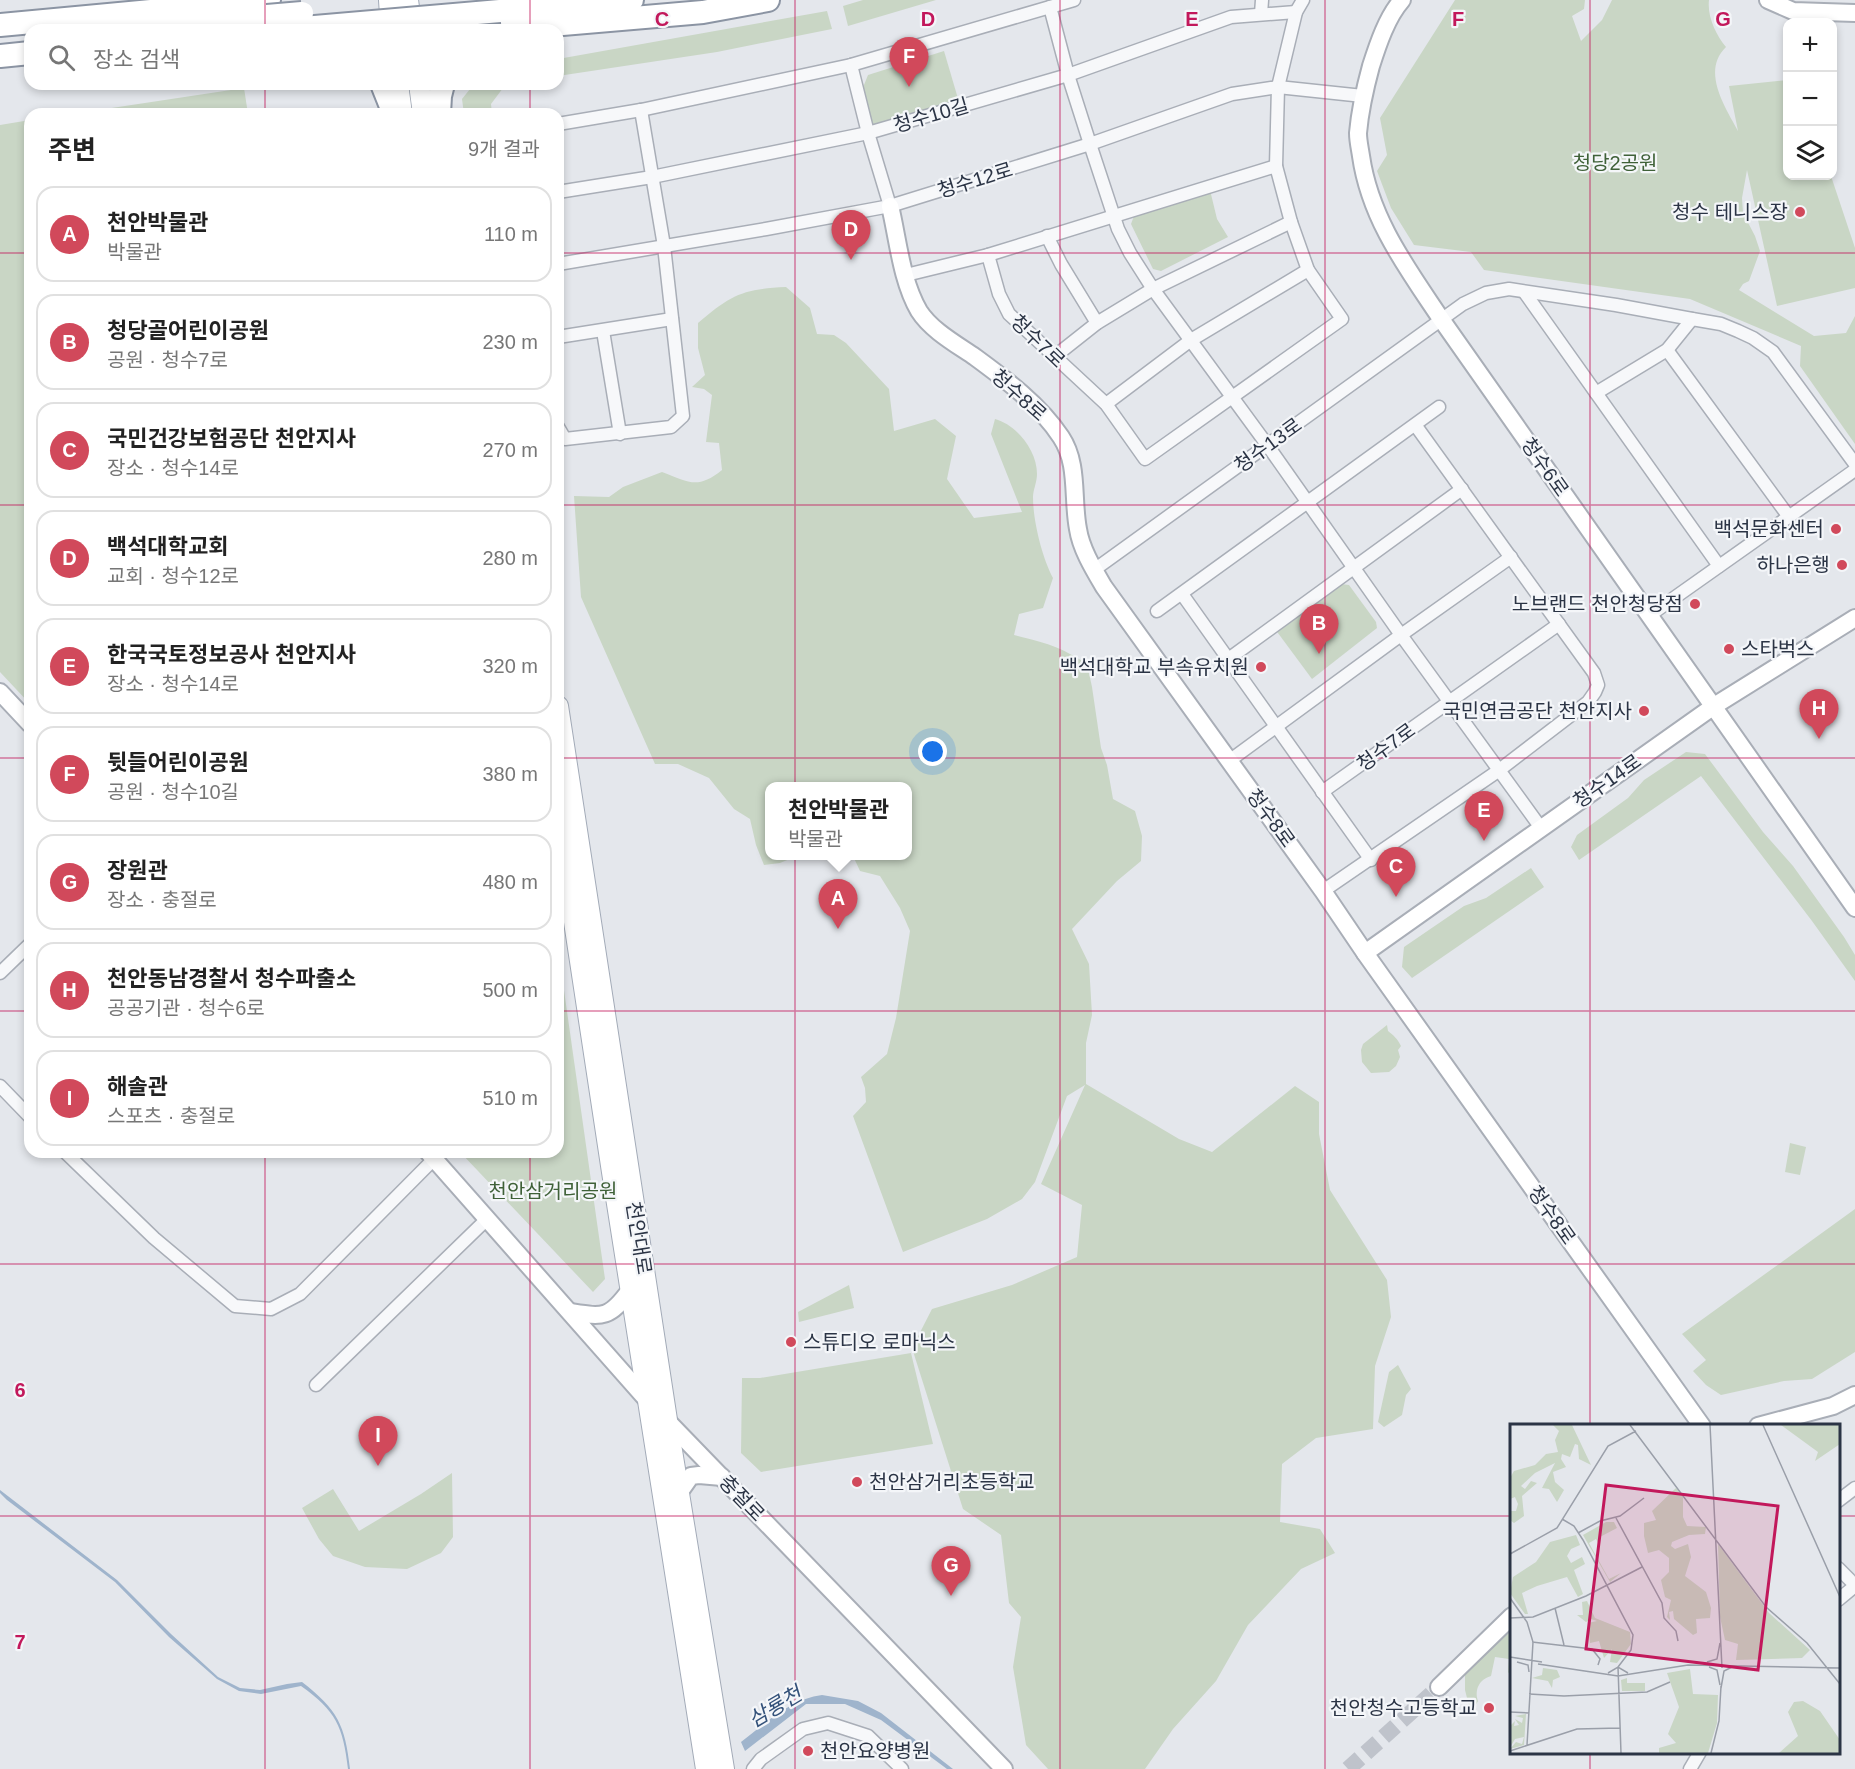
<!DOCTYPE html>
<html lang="ko">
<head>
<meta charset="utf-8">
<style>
  :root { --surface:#fff; --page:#f6f6f6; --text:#222; --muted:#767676; --line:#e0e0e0; --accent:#d1495b }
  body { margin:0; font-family:Arial,"Noto Sans KR",sans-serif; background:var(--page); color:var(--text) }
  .controls { position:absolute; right:18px; top:18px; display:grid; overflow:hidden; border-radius:12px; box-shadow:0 3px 9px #0003 }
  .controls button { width:54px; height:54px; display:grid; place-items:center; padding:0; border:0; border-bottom:2px solid var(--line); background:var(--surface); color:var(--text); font:30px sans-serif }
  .you { position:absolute; left:933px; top:752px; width:21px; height:21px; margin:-15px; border:4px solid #fff; border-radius:50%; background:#1a73e8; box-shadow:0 0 0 9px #1a73e833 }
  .badge { display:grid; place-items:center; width:39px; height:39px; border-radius:50%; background:var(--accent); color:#fff; font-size:20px; font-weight:700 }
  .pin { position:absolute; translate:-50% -50px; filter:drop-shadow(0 2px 3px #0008) }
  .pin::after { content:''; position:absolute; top:32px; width:21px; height:18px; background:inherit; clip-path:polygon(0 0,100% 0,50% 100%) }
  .popup { position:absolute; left:765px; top:782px; width:147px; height:78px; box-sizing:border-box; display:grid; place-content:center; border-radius:12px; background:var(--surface); filter:drop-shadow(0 2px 4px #0005); font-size:20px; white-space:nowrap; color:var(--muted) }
  .popup b { font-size:22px; color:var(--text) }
  .popup::after { content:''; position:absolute; left:50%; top:100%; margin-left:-12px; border:12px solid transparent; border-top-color:var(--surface) }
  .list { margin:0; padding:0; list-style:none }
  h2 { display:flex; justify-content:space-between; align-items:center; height:78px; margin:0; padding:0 24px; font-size:26px }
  h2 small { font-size:20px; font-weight:400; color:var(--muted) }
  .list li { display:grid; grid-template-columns:39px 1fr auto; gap:18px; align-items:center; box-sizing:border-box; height:96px; margin:0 12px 12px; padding:0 12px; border:2px solid var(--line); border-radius:18px }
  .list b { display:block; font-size:22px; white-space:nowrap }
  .list p { margin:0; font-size:20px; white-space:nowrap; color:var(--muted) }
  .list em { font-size:20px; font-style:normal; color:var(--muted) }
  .icon { flex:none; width:33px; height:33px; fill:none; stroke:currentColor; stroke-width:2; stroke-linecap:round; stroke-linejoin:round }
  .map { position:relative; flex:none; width:1855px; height:1769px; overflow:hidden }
  .search { position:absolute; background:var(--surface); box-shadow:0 3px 9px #0003; left:24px; top:24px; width:540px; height:66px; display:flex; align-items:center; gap:15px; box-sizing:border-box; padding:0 21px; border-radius:18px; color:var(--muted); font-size:22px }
  .panel { position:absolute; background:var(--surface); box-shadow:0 3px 9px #0003; left:24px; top:108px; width:540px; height:1050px; border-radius:18px }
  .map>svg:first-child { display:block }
  .green { fill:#c9d6c5 }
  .water { fill:#9fb4cc }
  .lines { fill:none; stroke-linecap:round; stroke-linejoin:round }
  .secondary-tunnel { stroke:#bfc3cb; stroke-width:16; stroke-dasharray:16 8; stroke-linecap:butt }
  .street-casing { stroke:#a9aeb7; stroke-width:15 }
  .secondary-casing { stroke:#a9aeb7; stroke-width:20 }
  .primary-casing { stroke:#a3abb8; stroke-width:22 }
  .highway-casing { stroke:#8b94a3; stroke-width:26 }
  .street { stroke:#f7f8fa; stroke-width:12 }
  .secondary { stroke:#fff; stroke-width:16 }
  .primary { stroke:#fff; stroke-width:20 }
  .highway { stroke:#fff; stroke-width:22 }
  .highway-bridge-casing { stroke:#8b94a3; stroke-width:26; stroke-linecap:butt }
  .highway-bridge { stroke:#fff; stroke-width:22 }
  .grid { fill:none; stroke:#c2185b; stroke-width:1.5; stroke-opacity:0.55 }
  .poi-dot { fill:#d1495b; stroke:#f4f6f9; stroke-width:2 }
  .labels { text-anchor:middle; stroke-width:4.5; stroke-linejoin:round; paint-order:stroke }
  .street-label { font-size:20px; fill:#2b3445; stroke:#f4f6f9 }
  .park-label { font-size:20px; fill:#3f6138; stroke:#f4f6f9 }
  .poi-label { font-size:20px; fill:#2b3445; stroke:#f4f6f9; text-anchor:end }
  .water-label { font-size:21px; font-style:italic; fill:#34527a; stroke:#f4f6f9 }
  .inset-road { fill:none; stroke:#9a9fa9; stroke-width:1.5 }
  .view { fill:#c2185b; fill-opacity:0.15; stroke:#c2185b; stroke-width:3 }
  .inset-edge { fill:none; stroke:#2b3445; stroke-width:3 }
  .grid-label { font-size:20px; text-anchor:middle; font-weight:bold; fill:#c2185b; stroke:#f4f6f9; stroke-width:4.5; stroke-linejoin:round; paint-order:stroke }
</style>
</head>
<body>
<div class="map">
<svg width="1855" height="1769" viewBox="0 0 1855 1769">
  <rect width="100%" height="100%" fill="#e4e7ec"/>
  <!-- green -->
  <g class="green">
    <path d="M863,0h73l-88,26 -5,-20z"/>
    <path d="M1455,0h130l-1,9 -12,7 9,25 21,-21 10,-20h97c-2,16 7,35 17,47 -25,24 -1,60 12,84l-9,-45 58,-6 1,96h43l24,72v40l-78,18 -30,-136 -5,28 1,15 12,23 5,15 -11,30 -6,3 -4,6 75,46 32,-3 9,-17v128l-55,-78 1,-20 -111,-47 -206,-29 -13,-18 -57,-7 -23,-37 -14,-37 10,-16 -7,-37z"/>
    <path d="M827,11l5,18 -115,23 -159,24v-17z"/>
    <path d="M944,51l15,51 -83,24 -5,-2 -9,-34 6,-15z"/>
    <path d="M474,84h35h-3l-15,20 1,10h-28l-2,-15z"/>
    <path d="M244,88l4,26h-176z"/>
    <path d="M30,120v584l-30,-32v-547z"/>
    <path d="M1210,190l7,29 11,18 -67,34 -8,-2 -22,-45 3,-8z"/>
    <path d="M786,287l24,21 7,26 17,1 12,8 43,46 5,42 41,-12 21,17 -9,43 27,39 48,-6 -31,-78 4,-15c22,6 42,32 42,55 0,8 -4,16 -4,23 0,24 9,60 20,81l-10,30 -24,6 -5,21c32,8 45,11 73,29l5,23 9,61 6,17 6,34 22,12 7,25 -1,25 -24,20 -45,48 17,35 3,51 -6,28v41l93,55 33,13 83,-66 24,16v32l11,56 57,90 4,37 -16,49 -2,63 -57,9 -34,26 -2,58 40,7 15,24 -34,16 -53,56 -32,56 -43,48 -28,40h-97l-22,-24 -13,-78 8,-50 -12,-14 -8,-68 -38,-26 -51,-161 20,-39 80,-24 65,-28 5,-52 -41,-21 44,-99 -18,11 -32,86 -13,17 -35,20 -84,33 -50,-136 13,-14 -1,-14 -4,-11 26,-23 9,-36 14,-87 -10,-23 -20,-32 -20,-5 -7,-15h54v-70h-138v70h28l-17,7 -16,2 -8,-20 -6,-26 -16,-10 -25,-31 -31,-14h-23l-74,-167 -7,-101 35,1 14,-10 39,-15c27,10 35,18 60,-2l-3,-27 -13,-1 6,-47 -8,-6 -12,-2 13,-12 -7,-27v-25c33,-28 44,-34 88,-36z"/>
    <path d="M1341,584l8,1 27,37 1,6 -65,51 -37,-50z"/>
    <path d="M1686,752l19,2 58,78 30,34 51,71 11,18v26l-43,-60 -111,-145 -122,84 -8,-13 6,-12 51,-37 16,-18z"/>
    <path d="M1531,868l13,19 -132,91 -10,-11 2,-20 60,-41 22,-8z"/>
    <path d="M558,948l47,331 -12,13 -133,-140h98z"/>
    <path d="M1387,1025l1,6c6,5 9,7 13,15l-3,4 2,7 -4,9 -7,6 -18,1 -9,-11 -1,-12 2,-6z"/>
    <path d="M1790,1143l16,4 -6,28 -15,-3z"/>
    <path d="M1855,1209v143l-43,27 -28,2 -63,14 -15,-10 -13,-14 13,-11 -24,-26z"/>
    <path d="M849,1285l5,23 -55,14 -1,-10z"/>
    <path d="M911,1353l22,91 -172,28 -20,-19 1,-75h18z"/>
    <path d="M1398,1365l13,24 -5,6 -4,20 -18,12 -6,-5 11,-50z"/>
    <path d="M452,1473l1,64 -12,16 -34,16 -42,-2 -32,-11 -14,-17 -17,-31 31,-19 26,42 62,-37z"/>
    <path d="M1511,1626v50l-3,-4 1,-13 -14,-2 -4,19c-11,3 -17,13 -13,25l-4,7 -4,2 -5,-20v-18z"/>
  </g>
  <!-- water -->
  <g class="water">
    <path d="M0,1490l117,90 54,54 47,43 22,11 20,2 27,-6 15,-2c36,28 43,43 48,87h-2c-5,-43 -12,-58 -47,-83l-40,8 -22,-3 -22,-12 -48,-42 -54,-55 -108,-82 -7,-7z"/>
    <path d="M822,1695l36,6 23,12 72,56h-6l-66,-49 -36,-16h-39l-61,47 -4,-9c25,-19 49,-43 81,-47z"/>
  </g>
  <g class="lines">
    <!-- secondary-tunnel -->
    <path class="secondary-tunnel" d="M1348,1769l91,-82"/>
    <!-- street casing -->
    <g class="street-casing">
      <g id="street">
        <path d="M1050,7l18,68 22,69 28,85 12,24 23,36 115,157 133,189 140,193"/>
        <path d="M1261,14l1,-14"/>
        <path d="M851,65l17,68 22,73"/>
        <path d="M558,124l83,-14 210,-45 223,-65"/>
        <path d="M558,192l94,-15 216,-44 200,-58 163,-58 65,-5"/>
        <path d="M1047,236l14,28 36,59"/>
        <path d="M988,255l11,39 10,20 97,90 39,55 197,-140 -34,-49 -17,-48 -15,-56 2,-79 18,-75 7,-12"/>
        <path d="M558,264l208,-35 124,-23 200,-62 142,-50 46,-7 85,9"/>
        <path d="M906,275l82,-20 288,-89"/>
        <path d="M1525,293l194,273"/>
        <path d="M603,331l17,103"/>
        <path d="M558,337l114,-18"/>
        <path d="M1667,350l122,167"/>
        <path d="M1054,357l43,-34 56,-34 138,-67"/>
        <path d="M1596,393l71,-43 25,-31"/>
        <path d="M1106,404l85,-64 117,-70"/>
        <path d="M558,427l7,12 106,-12 12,-11 -19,-170 -23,-136"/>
        <path d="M1094,570l369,-266 23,-11 23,-4 107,16 76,14 29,5 17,7 15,7 20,14 82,112"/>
        <path d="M1182,594l189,266"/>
        <path d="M1157,611l282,-204"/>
        <path d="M1650,615l205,-145"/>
        <path d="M1227,660l235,-171"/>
        <path d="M1229,761l172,-126 110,-78"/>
        <path d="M1322,792l237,-168"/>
        <path d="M1323,891l175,-120 90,-69 7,-10 3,-7 -4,-12 -178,-247"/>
        <path d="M0,973l30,-29"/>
        <path d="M0,1086l30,31"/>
        <path d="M65,1152l89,86 81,68 36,3 29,-15 134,-135"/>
        <path d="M316,1385l171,-166"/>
        <path d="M1838,1501l17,-13"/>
        <path d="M1838,1568l17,17"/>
        <path d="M1838,1600l17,-14"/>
        <path d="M753,1769l8,-10 42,-30 25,-6 40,13 34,33"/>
        <path d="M1690,1769l10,-17"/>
      </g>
    </g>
    <!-- secondary casing -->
    <g class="secondary-casing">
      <g id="secondary">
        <path d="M1402,0c-15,17 -24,44 -31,66 -6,22 -11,44 -13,67 0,8 2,16 3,23 9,63 46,112 80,163l414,589"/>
        <path d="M1768,0l25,11 62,2"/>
        <path d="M890,206c8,33 11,74 29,105 12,19 37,33 56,46 30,22 65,48 86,80 18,27 11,61 17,92 3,20 16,41 26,58l219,304 42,62 337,473"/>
        <path d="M0,692l30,32"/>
        <path d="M1365,953l349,-247 141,-88"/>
        <path d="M428,1152l219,248 357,369"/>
        <path d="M570,1312c33,5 39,7 60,-22"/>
        <path d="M1758,1426l75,-20 22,-11"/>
        <path d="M679,1493l12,-17 8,-1 23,2"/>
        <path d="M1439,1687l73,-71"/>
      </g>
    </g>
    <!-- primary casing -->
    <g class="primary-casing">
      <g id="primary">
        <path d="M389,0l2,30"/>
        <path d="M408,0l4,30"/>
        <path d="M398,84l4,30"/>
        <path d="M419,84l4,30"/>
        <path d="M558,706l109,714 57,349"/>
        <path d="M558,816l54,356 94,597"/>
      </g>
    </g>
    <!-- highway casing -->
    <g class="highway-casing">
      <g id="highway">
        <path d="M500,11l132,-11"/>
        <path d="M0,25l269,-25"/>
        <path d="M118,30l149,-14"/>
        <path d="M494,30l209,-18 65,-12"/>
        <path d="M0,56l30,-3"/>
        <path d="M382,84l12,30"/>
        <path d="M439,114l1,-18 3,-12"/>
      </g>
    </g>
    <!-- street -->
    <use href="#street" class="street"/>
    <!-- secondary -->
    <use href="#secondary" class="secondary"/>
    <!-- primary -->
    <use href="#primary" class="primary"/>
    <!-- highway -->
    <use href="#highway" class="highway"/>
    <!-- highway-bridge casing -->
    <g class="highway-bridge-casing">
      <g id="highway-bridge">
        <path d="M267,16l35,-3"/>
        <path d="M280,30l220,-19"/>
      </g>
    </g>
    <!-- highway-bridge -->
    <use href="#highway-bridge" class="highway-bridge"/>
  </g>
  <!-- grid -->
  <path class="grid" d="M265,0v30M530,0v30M795,0v1769M1060,0v1769M1325,0v1769M1590,0v1426M265,84v30M530,84v30M0,253h30M558,253h1297M0,505h30M558,505h1297M0,758h30M558,758h1297M0,1011h30M558,1011h1297M265,1152v617M530,1152v617M0,1264h1855M0,1516h1512M1838,1516h17M1590,1752v17"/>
  <!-- markers -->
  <g class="poi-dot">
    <circle cx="1800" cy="212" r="6"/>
    <circle cx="1836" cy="529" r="6"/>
    <circle cx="1842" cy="565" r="6"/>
    <circle cx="1695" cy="604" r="6"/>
    <circle cx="1729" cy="649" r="6"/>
    <circle cx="1261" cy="667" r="6"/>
    <circle cx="1644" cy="711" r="6"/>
    <circle cx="791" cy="1342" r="6"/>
    <circle cx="857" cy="1482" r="6"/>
    <circle cx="1489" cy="1708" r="6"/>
    <circle cx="808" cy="1751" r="6"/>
  </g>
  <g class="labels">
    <!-- street labels -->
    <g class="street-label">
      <text transform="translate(931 115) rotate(-16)" y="7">청수10길</text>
      <text transform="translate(975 180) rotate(-17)" y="7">청수12로</text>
      <text transform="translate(1038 341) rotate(44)" y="7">청수7로</text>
      <text transform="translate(1019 395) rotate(42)" y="7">청수8로</text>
      <text transform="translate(1268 445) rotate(-36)" y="7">청수13로</text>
      <text transform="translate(1545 467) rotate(55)" y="7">청수6로</text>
      <text transform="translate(1386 747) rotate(-36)" y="7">청수7로</text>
      <text transform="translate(1607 781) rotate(-35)" y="7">청수14로</text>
      <text transform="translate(1271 818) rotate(54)" y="7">청수8로</text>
      <text transform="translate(1552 1215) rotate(55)" y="7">청수8로</text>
      <text transform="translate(639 1238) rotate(81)" y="7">천안대로</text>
      <text transform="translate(742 1498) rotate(46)" y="7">충절로</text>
    </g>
    <!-- park labels -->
    <g class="park-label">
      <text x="1615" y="170">청당2공원</text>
      <text x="553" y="1198">천안삼거리공원</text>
    </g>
    <!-- poi labels -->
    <g class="poi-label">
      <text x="1788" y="219">청수 테니스장</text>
      <text x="1824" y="536">백석문화센터</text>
      <text x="1830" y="572">하나은행</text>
      <text x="1683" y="611">노브랜드 천안청당점</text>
      <text x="1741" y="656" text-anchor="start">스타벅스</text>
      <text x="1249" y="674">백석대학교 부속유치원</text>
      <text x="1632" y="718">국민연금공단 천안지사</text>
      <text x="803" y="1349" text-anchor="start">스튜디오 로마닉스</text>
      <text x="869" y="1489" text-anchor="start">천안삼거리초등학교</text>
      <text x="1477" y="1715">천안청수고등학교</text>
      <text x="820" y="1758" text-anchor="start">천안요양병원</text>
    </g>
    <!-- water labels -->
    <g class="water-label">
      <text transform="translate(775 1707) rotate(-31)" y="7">삼룡천</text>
    </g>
  </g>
  <!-- overview -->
  <g transform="translate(1510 1424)">
    <rect width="330" height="330" fill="#e4e7ec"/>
    <path d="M43,1h19l19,40 -12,-6 -1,-14 -3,-1 -5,13 -8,-3 -1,5 5,8 -13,5 2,10 9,8 -7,12 -8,-13 -7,-1 13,-25 -20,10 -14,13 4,3 6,-8 6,2 -15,13 2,20 -10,7 -4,-3v-9h6l2,-7 -3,-7 -5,2v-21l4,-7 21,-6 11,-11 12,-2 -3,-12 4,-9zM271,1h59v19l-25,17 3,-9zM166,64l7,9v20l4,9 19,1 -1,7 -16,1 -17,7 -1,4 4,3 13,-5 3,13 -6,19 21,16 5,16 -1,10 -14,1 1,14 -4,2 -19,-16 -1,-8 -4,1 1,8 -3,-3 4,-17 -6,-3 -4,-17 8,-8v-14l-10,-8 -11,3 -4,-17v-13l12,-3 -4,-9zM96,98h8l3,6 -19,10v5l-2,-4 -7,4 20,36 12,-6 -11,9 -27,-47zM66,111l4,10 -9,4 -4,7 4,7 11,-6 3,7 -11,6 9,24 -5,3 -11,-20 -30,9 -15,7 6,21h-3l-15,-21 3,-16 23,-15 14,-20zM208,120l51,69 41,37 -8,8 -66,2 2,-16 -13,-4 -5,-23zM77,177l8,17 35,14 1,12 -14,19 -7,-1 2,-13 -8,9 -5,-17 -9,2 -2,-20 9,-2 -6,-2 -5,3 -9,-7h6l-1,-13zM33,244l14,2 3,7 -7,3 -1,8 -4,-7 -16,-3 10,-3zM180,245l3,25 25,1 -1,28 -9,30h-49v-5l17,-5 -8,-9 11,-27 -12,-34zM117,254v5h18v8h-23l-1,-11zM293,277l17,10 20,29v13h-61l19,-17 -10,-24 6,-10zM16,290l-2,31 -14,4 6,-7 6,2 2,-7 -9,2 -4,7 -1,-20 5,-5 -1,5 5,-1 -4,-6 7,4 1,-5 -8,-2z" fill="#c9d6c5"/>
    <path class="inset-road" d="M120,1l136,182 41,36 33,41M200,1l12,243M253,1l77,172M106,94l46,85 2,15 12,13 2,10M52,95l12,7 9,14 50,95 -2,15 -13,17 3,86M68,109l22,-12 20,-5 24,-18M0,130l47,-26 51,-82 28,-15M0,174l17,24 6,20 -6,103M45,184l9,37M0,194l23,-1 53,-21 56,-29M22,218l60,7 8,10 -2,6M0,233l32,5M7,238l11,3 1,7M197,238l10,-3 3,-16M28,240l80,12 70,-11 152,3M199,243l8,3 3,15M98,249l10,-6 10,6M211,264l3,-17 8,-4M19,270l35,2 83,-4 23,-10M0,288l19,1M0,327l67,-22 43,-1M201,329l8,-32 2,-35"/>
    <path class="view" d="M96,61l172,21 -20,164 -172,-21z"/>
    <rect width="330" height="330" class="inset-edge"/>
  </g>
  <g class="grid-label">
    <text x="662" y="26">C</text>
    <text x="928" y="26">D</text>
    <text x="1192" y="26">E</text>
    <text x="1458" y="26">F</text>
    <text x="1723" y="26">G</text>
    <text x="20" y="1397">6</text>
    <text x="20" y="1649">7</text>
  </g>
</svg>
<div class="controls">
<button>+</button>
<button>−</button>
<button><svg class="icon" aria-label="layers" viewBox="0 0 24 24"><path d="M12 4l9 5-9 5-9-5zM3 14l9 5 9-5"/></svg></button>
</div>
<div class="you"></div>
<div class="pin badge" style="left:838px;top:929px">A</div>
<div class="popup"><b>천안박물관</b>박물관</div>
<div class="pin badge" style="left:1319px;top:654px">B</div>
<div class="pin badge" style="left:1396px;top:897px">C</div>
<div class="pin badge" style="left:851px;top:260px">D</div>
<div class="pin badge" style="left:1484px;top:841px">E</div>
<div class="pin badge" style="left:909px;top:87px">F</div>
<div class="pin badge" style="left:951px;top:1596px">G</div>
<div class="pin badge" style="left:1819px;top:739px">H</div>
<div class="pin badge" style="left:378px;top:1466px">I</div>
<div class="search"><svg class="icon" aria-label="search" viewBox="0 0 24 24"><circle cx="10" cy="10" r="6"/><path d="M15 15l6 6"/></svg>장소 검색</div>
<section class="panel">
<h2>주변<small>9개 결과</small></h2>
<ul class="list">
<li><span class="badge">A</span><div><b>천안박물관</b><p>박물관</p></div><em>110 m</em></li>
<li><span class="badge">B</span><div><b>청당골어린이공원</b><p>공원 · 청수7로</p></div><em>230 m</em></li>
<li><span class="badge">C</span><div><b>국민건강보험공단 천안지사</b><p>장소 · 청수14로</p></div><em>270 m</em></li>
<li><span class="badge">D</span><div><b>백석대학교회</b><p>교회 · 청수12로</p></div><em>280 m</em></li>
<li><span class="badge">E</span><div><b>한국국토정보공사 천안지사</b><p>장소 · 청수14로</p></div><em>320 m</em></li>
<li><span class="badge">F</span><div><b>뒷들어린이공원</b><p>공원 · 청수10길</p></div><em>380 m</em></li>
<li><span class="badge">G</span><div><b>장원관</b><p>장소 · 충절로</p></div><em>480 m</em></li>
<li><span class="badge">H</span><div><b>천안동남경찰서 청수파출소</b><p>공공기관 · 청수6로</p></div><em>500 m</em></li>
<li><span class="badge">I</span><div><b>해솔관</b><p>스포츠 · 충절로</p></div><em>510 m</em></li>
</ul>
</section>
</div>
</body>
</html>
